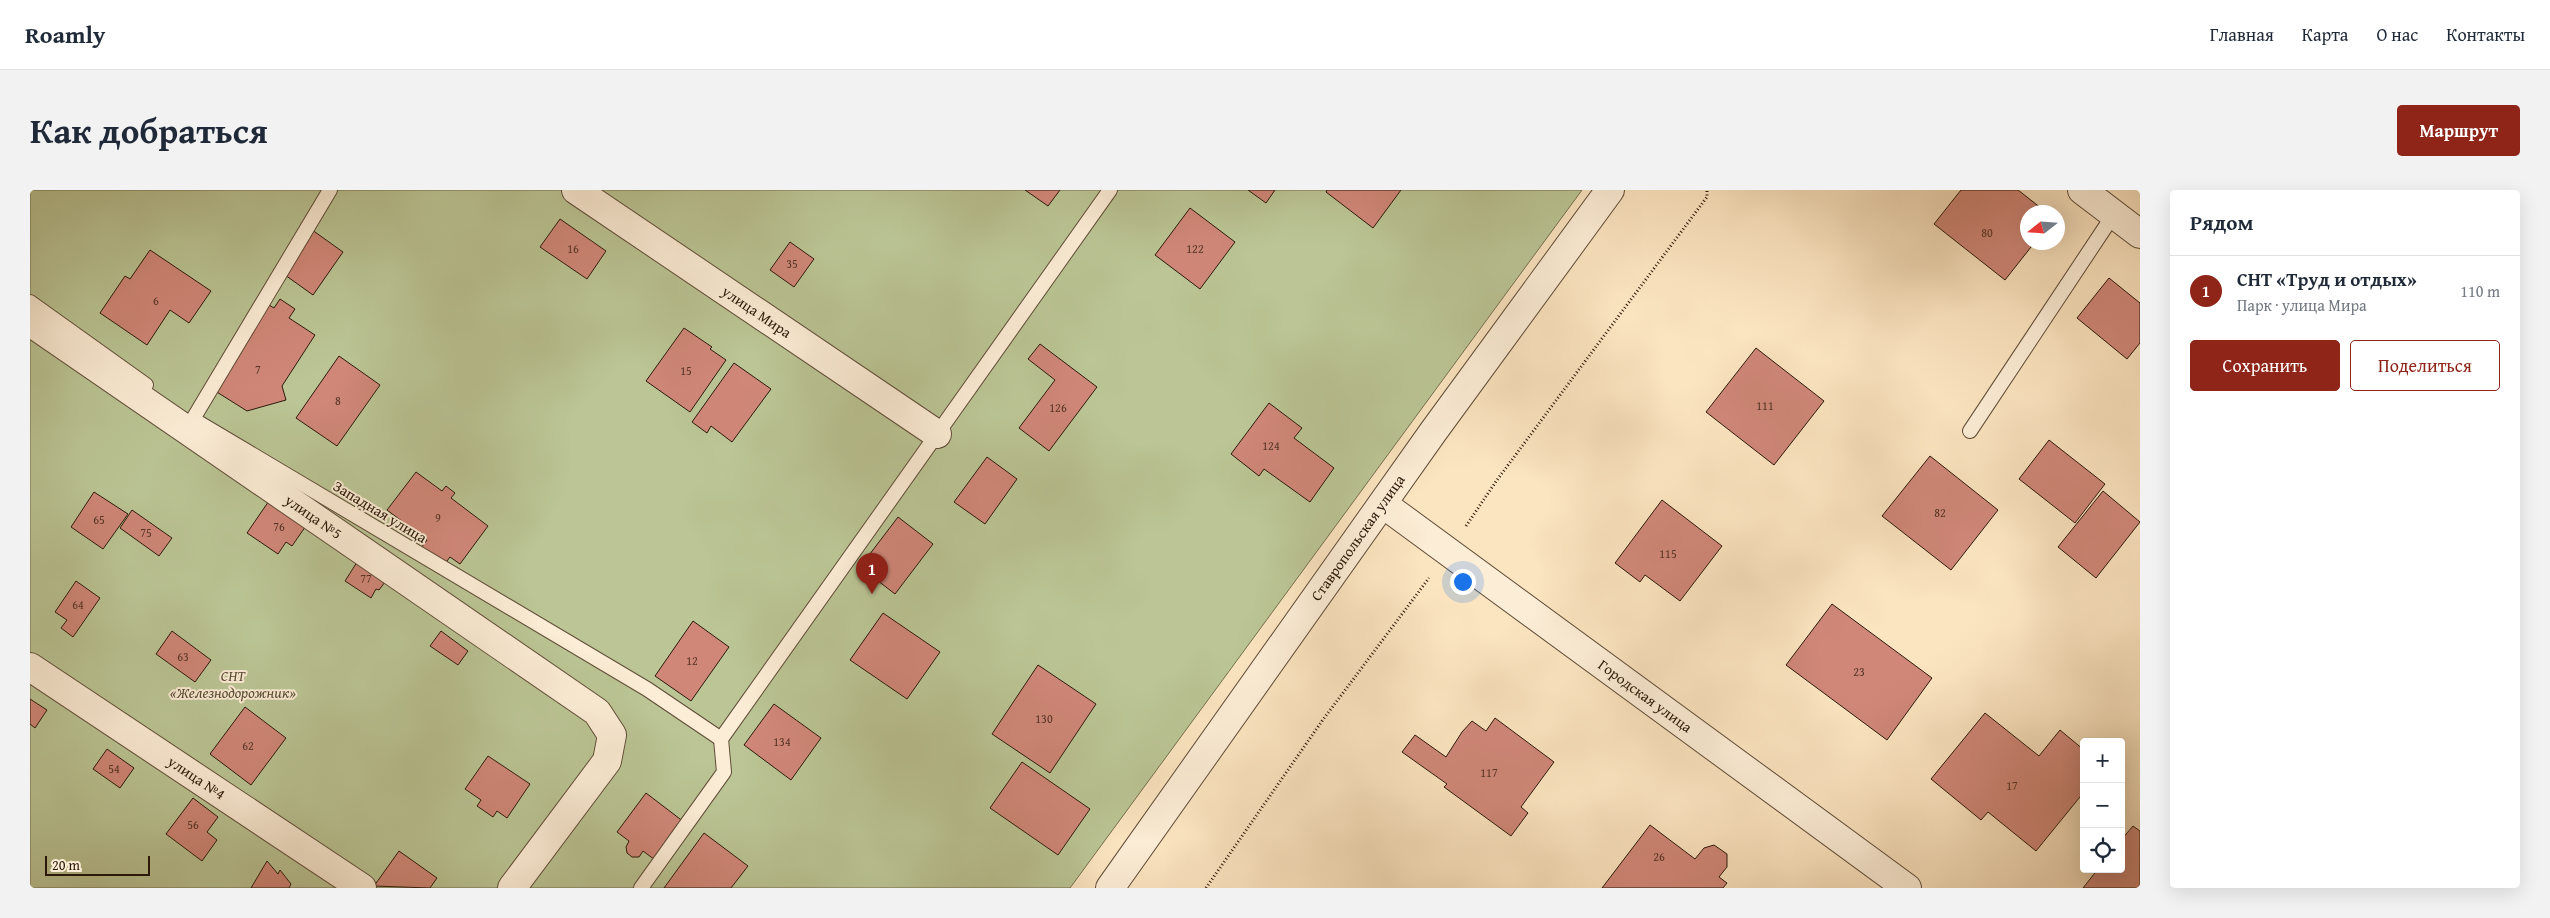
<!DOCTYPE html>
<html lang="ru">
<head>
<meta charset="utf-8">
<style>
  :root { --surface:#fff; --page:#f2f2f3; --text:#1f2937; --muted:#747a83; --line:#e0e1e3; --accent:#8f2418 }
  body { margin:0; font-family:"Gentium Book Plus",serif; background:var(--page); color:var(--text) }
  .controls { position:absolute; right:15px; bottom:15px; display:grid; overflow:hidden; border-radius:5px; box-shadow:0 5px 20px #0002 }
  .controls button { width:45px; height:45px; display:grid; place-items:center; padding:0; border:0; border-bottom:1px solid var(--line); background:var(--surface); color:var(--text); font:25px sans-serif }
  .compass { position:absolute; left:1990px; top:15px; width:45px; height:45px; border-radius:50%; background:var(--surface); box-shadow:0 5px 20px #0002; rotate:253deg }
  .scale { position:absolute; left:15px; bottom:12px; width:105px; box-sizing:border-box; padding-left:5px; border:2px solid #2c190a; border-top:0; font-size:14px; line-height:18px; white-space:nowrap; color:#2c190a; -webkit-text-stroke:4px #fcedd6; paint-order:stroke }
  .you { position:absolute; left:1432px; top:391px; width:18px; height:18px; margin:-12px; border:4px solid #fff; border-radius:50%; background:#1a73e8; box-shadow:0 0 0 8px #1a73e833 }
  .badge { display:grid; place-items:center; width:32px; height:32px; border-radius:50%; background:var(--accent); color:#fff; font-size:16px; font-weight:700 }
  .pin { position:absolute; translate:-50% -41px; filter:drop-shadow(0 1px 2px #0008) }
  .pin::after { content:''; position:absolute; top:26px; width:18px; height:15px; background:inherit; clip-path:polygon(0 0,100% 0,50% 100%) }
  .list { margin:0; padding:0; list-style:none }
  h2 { display:flex; justify-content:space-between; align-items:center; height:65px; margin:0; padding:0 20px; font-size:21px }
  h2 small { font-size:16px; font-weight:400; color:var(--muted) }
  .list li { display:grid; grid-template-columns:32px 1fr auto; gap:15px; align-items:center; box-sizing:border-box; height:70px; padding:0 20px; border-top:1px solid var(--line) }
  .list b { display:block; font-size:19px; white-space:nowrap }
  .list p { margin:0; font-size:16px; white-space:nowrap; color:var(--muted) }
  .list em { font-size:16px; font-style:normal; color:var(--muted) }
  .actions { display:flex; gap:10px; padding:15px 20px }
  .actions a { flex:1; padding:11px 0; border:1px solid var(--accent); border-radius:5px; text-align:center; font-size:18px; color:var(--accent) }
  .actions .main { background:var(--accent); color:#fff }
  .icon { flex:none; width:28px; height:28px; fill:none; stroke:currentColor; stroke-width:2; stroke-linecap:round; stroke-linejoin:round }
  .map { position:relative; flex:none; width:2110px; height:698px; overflow:hidden; border-radius:5px }
  header { display:flex; align-items:center; gap:30px; box-sizing:border-box; height:70px; padding:0 25px; background:var(--surface); border-bottom:1px solid var(--line) }
  header strong { font-size:24px }
  nav { display:flex; gap:28px; margin-inline-start:auto; font-size:18px }
  .intro { display:flex; align-items:center; justify-content:space-between; box-sizing:border-box; height:120px; padding:0 30px }
  h1 { margin:0; font-size:35px }
  .button { padding:12px 22px; border-radius:5px; background:var(--accent); color:#fff; font-size:18px; font-weight:700 }
  main { display:flex; gap:30px; padding:0 30px }
  aside { flex:1; background:var(--surface); border-radius:5px; box-shadow:0 5px 20px #0002 }
  .map>svg:first-child { display:block }
  .green { fill:#bbc595; stroke:#746f50 }
  .building { fill:#d08778; stroke:#2c190a }
  .lines { fill:none; stroke-linecap:round; stroke-linejoin:round }
  .service-casing { stroke:#604c38; stroke-width:16 }
  .minor-casing { stroke:#604c38; stroke-width:30 }
  .path { stroke:#2c190a; stroke-width:3; stroke-dasharray:1 2.5; stroke-linecap:butt }
  .service { stroke:#fcedd6; stroke-width:14 }
  .minor { stroke:#fcedd6; stroke-width:28 }
  .labels { text-anchor:middle; stroke-width:4; stroke-linejoin:round; paint-order:stroke }
  .number-label { font-size:12px; fill:#553426 }
  .street-label { font-size:15px; fill:#2c190a; stroke:#fcedd6 }
  .park-label { font-size:15px; font-style:italic; fill:#574d34; stroke:#fcedd6 }
</style>
</head>
<body>
<header>
<strong>Roamly</strong>
<nav><a>Главная</a><a>Карта</a><a>О нас</a><a>Контакты</a></nav>
</header>
<div class="intro"><h1>Как добраться</h1><a class="button">Маршрут</a></div>
<main>
<div class="map">
<svg width="2110" height="698" viewBox="0 0 2110 698">
  <rect width="100%" height="100%" fill="#fbe4c0"/>
  <filter id="stains"><feTurbulence type="fractalNoise" baseFrequency=".004" numOctaves="4"/><feColorMatrix values="0 0 0 0 .2 0 0 0 0 .09 0 0 0 0 .02 0 0 0 .5 -.17"/></filter>
  <radialGradient id="worn" r=".72"><stop offset=".6" stop-color="#630" stop-opacity="0"/><stop offset="1" stop-color="#630" stop-opacity=".3"/></radialGradient>
  <!-- green -->
  <path class="green" d="M0,0h1552l-512,698h-1040z"/>
  <!-- building -->
  <g class="building">
    <path d="M995,0h35l-12,16z"/>
    <path d="M1218,0h27l-9,13z"/>
    <path d="M1297,0h74l-28,38 -47,-36z"/>
    <path d="M1931,0h57l28,22h-18v30h7l-30,38 -71,-56z"/>
    <path d="M1160,18l45,34 -35,47 -45,-34z"/>
    <path d="M530,29l46,32 -19,28 -47,-32z"/>
    <path d="M278,37l35,25 -30,43 -35,-25z"/>
    <path d="M760,52l24,17 -20,28 -24,-17z"/>
    <path d="M120,60l61,41 -22,32 -19,-13 -23,35 -47,-32 25,-37 5,3z"/>
    <path d="M2079,88l31,25v40l-13,16 -50,-41z"/>
    <path d="M250,109l15,10 -6,9 26,17 -33,51 4,14 -39,11 -35,-22 49,-89 13,8z"/>
    <path d="M654,138l28,19 -2,2 16,11 -36,52 -44,-31z"/>
    <path d="M1010,154l57,43 -48,64 -30,-23 36,-48 -27,-21z"/>
    <path d="M1726,158l68,53 -50,64 -68,-53z"/>
    <path d="M309,166l41,29 -43,61 -41,-28z"/>
    <path d="M704,173l37,26 -39,53 -21,-16 -4,7 -15,-11z"/>
    <path d="M1239,213l33,25 -8,10 40,30 -24,34 -46,-33 -5,7 -28,-22z"/>
    <path d="M2019,250l56,44 -30,39 -56,-44z"/>
    <path d="M1900,266l68,54 -47,60 -69,-54z"/>
    <path d="M957,267l30,22 -32,45 -31,-22z"/>
    <path d="M386,282l26,19 4,-5 9,7 -4,5 37,28 -28,38 -10,-7 -6,8 -23,-17 6,-8 -40,-30z"/>
    <path d="M2073,301l37,31 -44,56 -38,-31z"/>
    <path d="M64,302l34,22 -25,35 -32,-22z"/>
    <path d="M243,305l37,25 -18,26 -6,-4 -8,12 -31,-21z"/>
    <path d="M1632,310l60,46 -42,55 -35,-26 -5,7 -25,-19z"/>
    <path d="M102,320l40,28 -13,18 -39,-28z"/>
    <path d="M868,327l35,27 -38,50 -35,-27z"/>
    <path d="M329,369l29,19 -9,12 -3,-1 -5,9 -26,-17z"/>
    <path d="M46,391l24,17 -27,39 -12,-9 6,-8 -12,-8z"/>
    <path d="M1802,414l100,74 -45,62 -101,-75z"/>
    <path d="M853,423l57,39 -33,47 -57,-39z"/>
    <path d="M663,431l36,26 -38,54 -36,-25z"/>
    <path d="M142,441l39,29 -16,22 -39,-28z"/>
    <path d="M411,441l27,20 -10,14 -28,-19z"/>
    <path d="M1008,475l58,39 -46,69 -58,-39z"/>
    <path d="M0,509l17,11 -12,18 -5,-4z"/>
    <path d="M744,514l47,34 -30,42 -47,-35z"/>
    <path d="M215,517l41,31 -35,47 -41,-31z"/>
    <path d="M1955,523l54,43 21,-26 24,20v42l-48,59 -48,-39 -7,8 -50,-41z"/>
    <path d="M1465,528l59,44 -33,45 7,6 -17,23 -67,-49 3,-3 -45,-32 13,-17 31,22 16,-25 10,-11 14,10z"/>
    <path d="M77,559l27,19 -14,20 -27,-19z"/>
    <path d="M458,566l42,28 -23,34 -10,-7 -4,6 -16,-11 4,-6 -16,-11z"/>
    <path d="M992,572l68,47 -32,46 -68,-47z"/>
    <path d="M616,603l38,29 -29,38 -12,-9 -4,6h-7l-5,-4 -1,-6 3,-6 -12,-9z"/>
    <path d="M163,608l25,19 -11,15 10,8 -15,21 -36,-27z"/>
    <path d="M1620,635l45,34 9,-11 10,-3 13,9v13l-8,10 8,6 -4,5h-121z"/>
    <path d="M2103,636l7,5v57h-57l15,-19h23v-29z"/>
    <path d="M674,643l44,33 -17,22h-67z"/>
    <path d="M369,661l38,27 -7,10 -56,-2z"/>
    <path d="M237,671l11,13 2,-4 11,14 -2,4h-38z"/>
  </g>
  <g class="lines">
    <!-- service casing -->
    <g class="service-casing">
      <g id="service">
        <path d="M0,112l116,83"/>
        <path d="M163,229l137,-229"/>
        <path d="M166,231l451,268 74,50"/>
        <path d="M1940,241l144,-217"/>
        <path d="M611,698l83,-116 -3,-33 389,-549"/>
      </g>
    </g>
    <!-- minor casing -->
    <g class="minor-casing">
      <g id="minor">
        <path id="s1" d="M546,0l361,244"/>
        <path d="M2052,0l58,44"/>
        <path id="s2" d="M0,132l567,390 15,23 -5,26 -95,127"/>
        <path id="s3" d="M1353,314l524,384"/>
        <path id="s4" d="M0,477l332,221"/>
        <path id="s5" d="M1080,698l323,-456 177,-242"/>
      </g>
    </g>
    <!-- path -->
    <g class="path">
      <path d="M1436,336l31,-46 210,-283v-7"/>
      <path d="M1176,698l116,-167 107,-143"/>
    </g>
    <!-- service -->
    <use href="#service" class="service"/>
    <!-- minor -->
    <use href="#minor" class="minor"/>
  </g>
  <g class="labels">
    <!-- number labels -->
    <g class="number-label">
      <text x="1957" y="47">80</text>
      <text x="543" y="63">16</text>
      <text x="1165" y="63">122</text>
      <text x="762" y="78">35</text>
      <text x="126" y="115">6</text>
      <text x="228" y="184">7</text>
      <text x="656" y="185">15</text>
      <text x="308" y="215">8</text>
      <text x="1735" y="220">111</text>
      <text x="1028" y="222">126</text>
      <text x="1241" y="260">124</text>
      <text x="1910" y="327">82</text>
      <text x="408" y="332">9</text>
      <text x="69" y="334">65</text>
      <text x="249" y="341">76</text>
      <text x="116" y="347">75</text>
      <text x="1638" y="368">115</text>
      <text x="336" y="393">77</text>
      <text x="48" y="419">64</text>
      <text x="153" y="471">63</text>
      <text x="662" y="475">12</text>
      <text x="1829" y="486">23</text>
      <text x="1014" y="533">130</text>
      <text x="752" y="556">134</text>
      <text x="218" y="560">62</text>
      <text x="84" y="583">54</text>
      <text x="1459" y="587">117</text>
      <text x="1982" y="600">17</text>
      <text x="163" y="639">56</text>
      <text x="1629" y="671">26</text>
    </g>
    <!-- street labels -->
    <g class="street-label">
      <text dy="5" stroke="none"><textPath href="#s1" startOffset="218">улица Мира</textPath></text>
      <text transform="translate(350 322) rotate(31)" y="5">Западная улица</text>
      <text dy="5" stroke="none"><textPath href="#s2" startOffset="344">улица №5</textPath></text>
      <text dy="5" stroke="none"><textPath href="#s5" startOffset="429">Ставропольская улица</textPath></text>
      <text dy="5" stroke="none"><textPath href="#s3" startOffset="325">Городская улица</textPath></text>
      <text dy="5" stroke="none"><textPath href="#s4" startOffset="200">улица №4</textPath></text>
    </g>
    <!-- park labels -->
    <g class="park-label">
      <text x="203" y="491">СНТ<tspan x="203" dy="17">«Железнодорожник»</tspan></text>
    </g>
  </g>
  <rect width="100%" height="100%" filter="url(#stains)"/>
  <rect width="100%" height="100%" fill="url(#worn)"/>
</svg>
<div class="controls">
<button>+</button>
<button>−</button>
<button><svg class="icon" aria-label="locate" viewBox="0 0 24 24"><circle cx="12" cy="12" r="6"/><path d="M12 2v4M12 18v4M2 12h4M18 12h4"/></svg></button>
</div>
<svg class="compass" viewBox="-18 -18 36 36"><path d="M0-13l5 13h-10z" fill="#e53935"/><path d="M0 13l5-13h-10z" fill="#747a83"/></svg>
<div class="scale">20 m</div>
<div class="you"></div>
<div class="pin badge" style="left:842px;top:404px">1</div>
</div>
<aside>
<h2>Рядом<small></small></h2>
<ul class="list">
<li><span class="badge">1</span><div><b>СНТ «Труд и отдых»</b><p>Парк · улица Мира</p></div><em>110 m</em></li>
</ul>
<div class="actions"><a class="main">Сохранить</a><a>Поделиться</a></div>
</aside>
</main>
</body>
</html>
